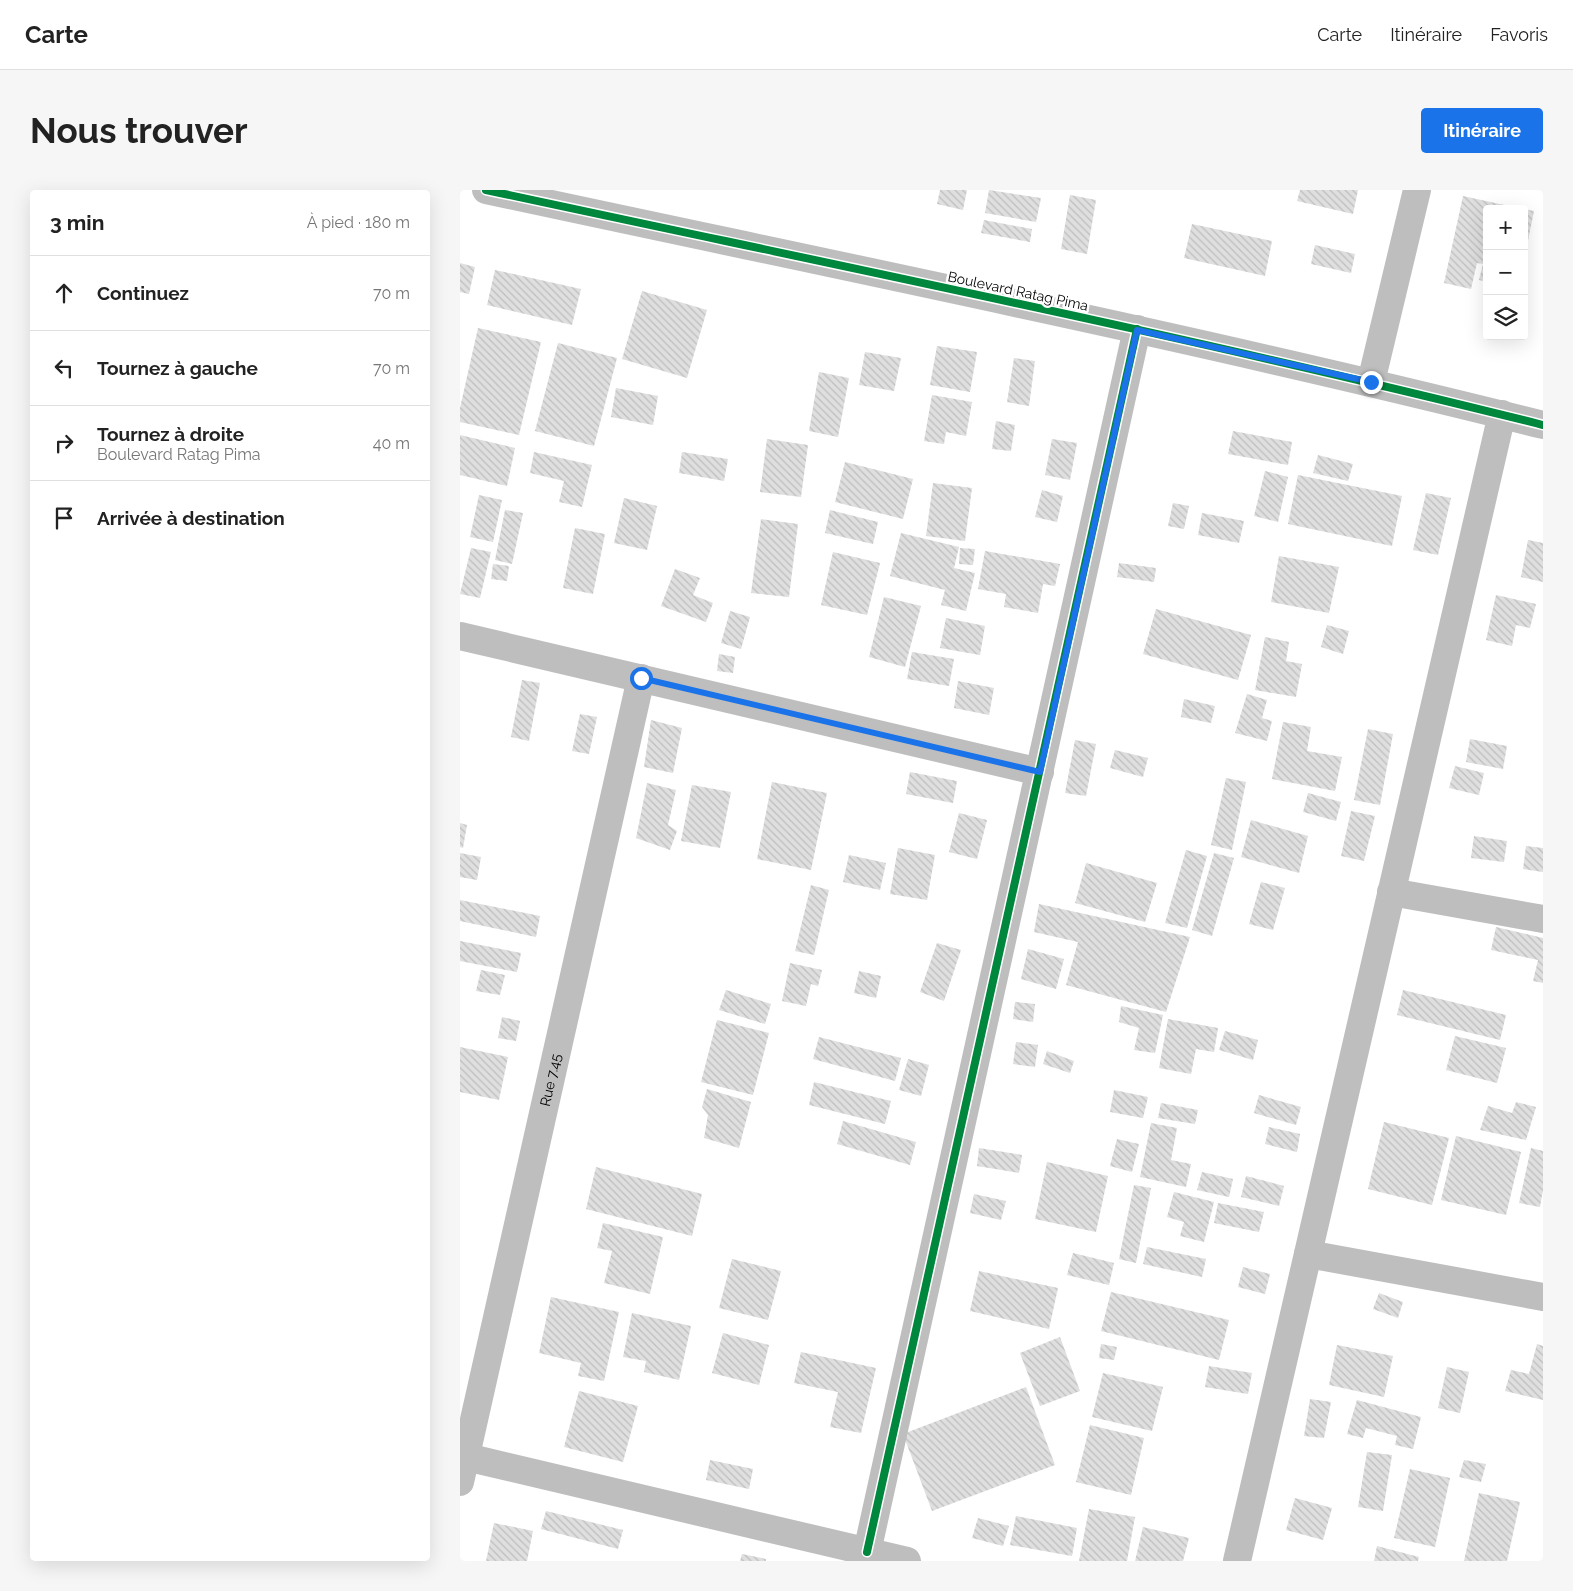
<!DOCTYPE html>
<html lang="fr">
<head>
<meta charset="utf-8">
<style>
  :root { --surface:#fff; --page:#f6f6f6; --text:#222; --muted:#767676; --line:#e0e0e0; --accent:#1a73e8 }
  body { margin:0; font-family:Raleway,sans-serif; background:var(--page); color:var(--text) }
  .controls { position:absolute; right:15px; top:15px; display:grid; overflow:hidden; border-radius:5px; box-shadow:0 5px 20px #0002 }
  .controls button { width:45px; height:45px; display:grid; place-items:center; padding:0; border:0; border-bottom:1px solid var(--line); background:var(--surface); color:var(--text); font:25px sans-serif }
  .stop { position:absolute; width:15px; height:15px; margin:-11px; border:4px solid #1a73e8; border-radius:50%; background:#fff }
  .stop.end { background:#1a73e8; border-color:#fff; box-shadow:0 1px 5px #0008 }
  .list { margin:0; padding:0; list-style:none }
  h2 { display:flex; justify-content:space-between; align-items:center; height:65px; margin:0; padding:0 20px; font-size:21px }
  h2 small { font-size:16px; font-weight:400; color:var(--muted) }
  .list li { display:grid; grid-template-columns:32px 1fr auto; gap:15px; align-items:center; box-sizing:border-box; height:75px; padding:0 20px; border-top:1px solid var(--line) }
  .list b { display:block; font-size:19px; white-space:nowrap }
  .list p { margin:0; font-size:16px; white-space:nowrap; color:var(--muted) }
  .list em { font-size:16px; font-style:normal; color:var(--muted) }
  .icon { flex:none; width:28px; height:28px; fill:none; stroke:currentColor; stroke-width:2; stroke-linecap:round; stroke-linejoin:round }
  .map { position:relative; flex:none; width:1083px; height:1371px; overflow:hidden; border-radius:5px }
  header { display:flex; align-items:center; gap:30px; box-sizing:border-box; height:70px; padding:0 25px; background:var(--surface); border-bottom:1px solid var(--line) }
  header strong { font-size:24px }
  nav { display:flex; gap:28px; margin-inline-start:auto; font-size:18px }
  .intro { display:flex; align-items:center; justify-content:space-between; box-sizing:border-box; height:120px; padding:0 30px }
  h1 { margin:0; font-size:35px }
  .button { padding:12px 22px; border-radius:5px; background:var(--accent); color:#fff; font-size:18px; font-weight:700 }
  main { display:flex; gap:30px; padding:0 30px }
  aside { flex:1; background:var(--surface); border-radius:5px; box-shadow:0 5px 20px #0002 }
  .map>svg:first-child { display:block }
  .building { fill:url(#building-back-hatch) }
  .lines { fill:none; stroke-linecap:round; stroke-linejoin:round }
  .minor { stroke:#bebebe; stroke-width:28 }
  .cycleway-casing { stroke:#fff; stroke-width:11 }
  .cycleway { stroke:#00873e; stroke-width:8 }
  .route { stroke:#1a73e8; stroke-width:6 }
  .labels { text-anchor:middle; stroke-width:5; stroke-linejoin:round; paint-order:stroke }
  .street-label { font-size:14px; fill:#000; stroke:#fff }
</style>
</head>
<body>
<header>
<strong>Carte</strong>
<nav><a>Carte</a><a>Itinéraire</a><a>Favoris</a></nav>
</header>
<div class="intro"><h1>Nous trouver</h1><a class="button">Itinéraire</a></div>
<main>
<aside>
<h2>3 min<small>À pied · 180 m</small></h2>
<ul class="list">
<li><svg class="icon" aria-label="ahead" viewBox="0 0 24 24"><path d="M12 20V5M6 11l6-6 6 6"/></svg><div><b>Continuez</b></div><em>70 m</em></li>
<li><svg class="icon" aria-label="left" viewBox="0 0 24 24"><path d="M17 20v-9H6M10 6l-5 5 5 5"/></svg><div><b>Tournez à gauche</b></div><em>70 m</em></li>
<li><svg class="icon" aria-label="right" viewBox="0 0 24 24"><path d="M7 20v-9h11M14 6l5 5-5 5"/></svg><div><b>Tournez à droite</b><p>Boulevard Ratag Pima</p></div><em>40 m</em></li>
<li><svg class="icon" aria-label="arrive" viewBox="0 0 24 24"><path d="M6 21V4h12l-3 4 3 4H6"/></svg><div><b>Arrivée à destination</b></div></li>
</ul>
</aside>
<div class="map">
<svg width="1083" height="1371" viewBox="0 0 1083 1371">
  <defs>
    <pattern id="building-back-hatch" width="6" height="6" patternUnits="userSpaceOnUse" patternTransform="scale(1.25)"><rect width="6" height="6" fill="#dfdfdf"/><path d="M-1 5l2 2M0 0l6 6M5-1l2 2" fill="none" stroke="#bebebe"/></pattern>
  </defs>
  <rect width="100%" height="100%" fill="#fff"/>
  <!-- building -->
  <g class="building">
    <path d="M480,0h27l-4,20 -26,-6z"/>
    <path d="M529,0l52,8 -5,24 -51,-9z"/>
    <path d="M840,0h58l-5,24 -56,-13z"/>
    <path d="M610,5l26,5 -9,54 -26,-5z"/>
    <path d="M1003,6l55,12 -31,1v73l-8,-2 4,-16 -6,-1 -6,26 -27,-6z"/>
    <path d="M1064,19l10,2 -9,44h-1z"/>
    <path d="M524,30l48,9 -2,13 -49,-9z"/>
    <path d="M732,34l80,17 -7,35 -81,-18z"/>
    <path d="M855,55l40,9 -4,19 -40,-9z"/>
    <path d="M0,73l15,4 -6,27 -9,-2z"/>
    <path d="M35,80l86,19 -9,36 -85,-20z"/>
    <path d="M182,101l65,19 -20,68 -65,-19z"/>
    <path d="M18,138l63,14 -22,93 -59,-13v-14z"/>
    <path d="M98,153l59,15 -23,88 -59,-15z"/>
    <path d="M477,156l40,6 -7,40 -40,-7z"/>
    <path d="M405,162l36,6 -7,33 -35,-6z"/>
    <path d="M554,168l21,3 -6,45 -22,-4z"/>
    <path d="M359,182l30,6 -11,59 -29,-6z"/>
    <path d="M156,198l42,8 -5,29 -42,-8z"/>
    <path d="M472,205l40,7 -6,34 -20,-4 -2,12 -20,-3z"/>
    <path d="M536,231l19,4 -4,26 -19,-2z"/>
    <path d="M773,241l59,11 -4,23 -60,-11z"/>
    <path d="M0,245l55,13 -8,38 -47,-11z"/>
    <path d="M307,249l41,6 -7,52 -41,-5z"/>
    <path d="M592,249l25,4 -7,37 -25,-5z"/>
    <path d="M74,262l58,13 -10,42 -23,-5 5,-21 -34,-8z"/>
    <path d="M222,262l46,7 -4,22 -45,-8z"/>
    <path d="M858,265l35,9 -5,17 -35,-8z"/>
    <path d="M385,272l68,17 -10,40 -68,-17z"/>
    <path d="M805,281l23,6 -10,45 -24,-6z"/>
    <path d="M838,285l104,21 -10,50 -104,-22z"/>
    <path d="M473,293l39,5 -7,53 -39,-5z"/>
    <path d="M582,300l21,6 -6,26 -22,-5z"/>
    <path d="M966,303l25,5 -13,57 -25,-5z"/>
    <path d="M19,305l23,5 -9,42 -23,-5z"/>
    <path d="M164,308l33,8 -10,44 -33,-7z"/>
    <path d="M713,313l16,3 -5,23 -16,-3z"/>
    <path d="M45,320l18,3 -11,51 -17,-4z"/>
    <path d="M370,320l48,12 -5,22 -48,-11z"/>
    <path d="M742,323l42,8 -5,22 -41,-8z"/>
    <path d="M301,329l37,5 -9,73 -38,-4z"/>
    <path d="M115,338l30,6 -12,60 -30,-6z"/>
    <path d="M441,343l58,14 -5,21 21,5 -9,38 -25,-6 4,-15 -55,-14z"/>
    <path d="M1068,350l15,3v39l-22,-5z"/>
    <path d="M11,358l20,4 -11,46 -20,-4z"/>
    <path d="M500,358l15,1 -2,16 -14,-1z"/>
    <path d="M525,361l75,13 -5,22 -12,-2 -5,29 -34,-6 2,-13 -28,-5z"/>
    <path d="M373,362l47,11 -13,52 -46,-10z"/>
    <path d="M819,366l60,11 -10,46 -58,-11z"/>
    <path d="M659,373l37,5 -2,14 -37,-5z"/>
    <path d="M33,374l16,2 -2,15 -16,-2z"/>
    <path d="M215,379l25,9 -7,17 20,8 -7,19 -45,-16z"/>
    <path d="M1036,405l40,9 -6,24 -14,-3 -4,21 -26,-6z"/>
    <path d="M424,407l37,9 -16,61 -36,-10z"/>
    <path d="M696,419l95,26 -13,45 -95,-26z"/>
    <path d="M270,421l20,6 -9,32 -20,-6z"/>
    <path d="M486,428l39,8 -5,29 -40,-7z"/>
    <path d="M867,435l22,6 -6,23 -22,-7z"/>
    <path d="M805,447l24,5 -3,19 16,3 -6,33 -41,-7z"/>
    <path d="M452,462l42,7 -5,27 -42,-7z"/>
    <path d="M259,464l16,3 -2,16 -16,-2z"/>
    <path d="M62,490l18,3 -11,58 -18,-4z"/>
    <path d="M498,491l36,7 -5,27 -35,-7z"/>
    <path d="M787,504l20,6 -5,18 10,3 -5,20 -32,-8z"/>
    <path d="M724,509l31,7 -4,17 -30,-6z"/>
    <path d="M120,524l17,3 -8,37 -17,-3z"/>
    <path d="M191,530l31,8 -9,45 -29,-6z"/>
    <path d="M823,532l28,5 -4,24 35,6 -7,34 -63,-12z"/>
    <path d="M908,539l25,5 -13,71 -26,-5z"/>
    <path d="M1010,549l37,7 -4,23 -37,-7z"/>
    <path d="M615,550l21,4 -10,52 -21,-3z"/>
    <path d="M655,560l33,8 -5,19 -33,-9z"/>
    <path d="M995,576l29,7 -5,22 -30,-7z"/>
    <path d="M450,582l47,9 -4,22 -47,-9z"/>
    <path d="M766,588l20,4 -14,68 -21,-5z"/>
    <path d="M312,592l55,11 -16,77 -54,-11z"/>
    <path d="M187,593l29,7 -8,35 9,6 -7,19 -34,-12z"/>
    <path d="M232,595l39,7 -11,56 -39,-7z"/>
    <path d="M848,603l33,9 -5,19 -33,-9z"/>
    <path d="M891,621l24,5 -11,45 -23,-5z"/>
    <path d="M499,623l28,7 -10,39 -28,-7z"/>
    <path d="M791,630l57,16 -9,37 -58,-16z"/>
    <path d="M0,633l7,2 -4,23 -3,-1z"/>
    <path d="M1014,646l33,5 -3,21 -33,-4z"/>
    <path d="M1066,656l17,2v24l-20,-3z"/>
    <path d="M438,658l37,7 -8,45 -37,-6z"/>
    <path d="M726,660l21,6 -20,72 -22,-5z"/>
    <path d="M0,663l21,4 -4,23 -17,-3z"/>
    <path d="M754,663l20,5 -22,78 -20,-6z"/>
    <path d="M389,665l37,8 -6,27 -37,-8z"/>
    <path d="M626,673l71,20 -12,39 -70,-19z"/>
    <path d="M801,692l24,6 -12,42 -24,-6z"/>
    <path d="M351,695l18,5 -15,65 -19,-4z"/>
    <path d="M0,710l80,16 -4,21 -76,-16z"/>
    <path d="M579,714l151,33 -24,75 -100,-27 12,-43 -44,-10z"/>
    <path d="M1036,737l47,11v45l-10,-2 5,-21 -47,-10z"/>
    <path d="M0,751l61,12 -4,19 -57,-11z"/>
    <path d="M477,753l24,7 -17,51 -24,-9z"/>
    <path d="M568,759l36,10 -8,30 -35,-10z"/>
    <path d="M330,773l32,7 -4,16 -7,-2 -5,22 -24,-5z"/>
    <path d="M21,780l24,5 -5,20 -24,-4z"/>
    <path d="M399,781l22,5 -5,22 -22,-5z"/>
    <path d="M266,800l45,14 -6,20 -46,-14z"/>
    <path d="M943,800l103,25 -6,25 -103,-25z"/>
    <path d="M555,812l20,2 -2,18 -20,-3z"/>
    <path d="M661,816l42,9 -8,38 -21,-3 5,-22 -20,-6z"/>
    <path d="M42,827l18,4 -4,20 -18,-3z"/>
    <path d="M708,829l50,9 -4,24 -18,-3 -5,25 -32,-6z"/>
    <path d="M257,830l52,13 -16,62 -52,-13z"/>
    <path d="M765,841l33,9 -5,20 -34,-10z"/>
    <path d="M995,846l51,12 -9,35 -51,-13z"/>
    <path d="M359,847l82,21 -6,23 -82,-22z"/>
    <path d="M556,852l22,3 -3,22 -22,-3z"/>
    <path d="M0,857l48,10 -9,43 -39,-8z"/>
    <path d="M587,861l27,10 -4,12 -27,-9z"/>
    <path d="M448,869l21,6 -8,31 -22,-6z"/>
    <path d="M354,892l77,19 -6,23 -76,-19z"/>
    <path d="M247,899l44,13 -12,46 -35,-10 4,-23 -6,-8z"/>
    <path d="M654,900l34,7 -5,21 -33,-6z"/>
    <path d="M799,905l42,12 -5,18 -42,-12z"/>
    <path d="M1056,912l20,5 -10,33 -46,-10 8,-24 24,7z"/>
    <path d="M701,913l37,7 -3,14 -37,-6z"/>
    <path d="M383,931l73,21 -6,23 -73,-21z"/>
    <path d="M924,932l65,16 -17,67 -64,-16z"/>
    <path d="M691,933l26,5 -6,32 20,4 -5,23 -46,-10z"/>
    <path d="M809,937l31,7 -3,18 -32,-8z"/>
    <path d="M996,946l65,16 -15,63 -65,-15z"/>
    <path d="M657,949l22,5 -7,28 -22,-6z"/>
    <path d="M519,958l43,7 -3,18 -42,-7z"/>
    <path d="M1071,958l12,3v39l-3,17 -21,-4z"/>
    <path d="M587,972l61,14 -12,56 -61,-13z"/>
    <path d="M136,977l106,27 -10,42 -106,-27z"/>
    <path d="M742,982l31,7 -4,18 -32,-7z"/>
    <path d="M786,986l38,10 -5,20 -38,-9z"/>
    <path d="M674,995l17,3 -15,75 -17,-4z"/>
    <path d="M714,1002l40,10 -10,40 -24,-6 4,-14 -17,-5z"/>
    <path d="M514,1004l32,7 -5,19 -31,-7z"/>
    <path d="M758,1013l46,9 -5,20 -45,-9z"/>
    <path d="M143,1033l60,14 -13,57 -46,-11 8,-32 -15,-3z"/>
    <path d="M687,1057l59,12 -4,18 -59,-13z"/>
    <path d="M613,1063l41,10 -5,22 -42,-10z"/>
    <path d="M272,1069l49,12 -13,49 -49,-12z"/>
    <path d="M783,1077l27,7 -5,20 -27,-7z"/>
    <path d="M519,1081l79,17 -9,41 -79,-18z"/>
    <path d="M651,1102l118,28 -10,40 -118,-29z"/>
    <path d="M919,1103l24,9 -5,16 -25,-9z"/>
    <path d="M91,1107l68,15 -15,69 -26,-5 3,-13 -42,-10z"/>
    <path d="M172,1123l59,13 -12,54 -35,-8 2,-11 -23,-4z"/>
    <path d="M263,1143l46,12 -10,40 -47,-12z"/>
    <path d="M600,1147l20,54 -40,15 -20,-53z"/>
    <path d="M641,1154l16,3 -3,13 -15,-2z"/>
    <path d="M1077,1154l6,2v54l-38,-9 6,-21 18,4z"/>
    <path d="M877,1155l56,11 -9,41 -55,-12z"/>
    <path d="M341,1162l75,16 -15,65 -31,-6 8,-35 -44,-9z"/>
    <path d="M749,1176l43,7 -4,21 -43,-7z"/>
    <path d="M987,1177l22,5 -9,41 -22,-5z"/>
    <path d="M643,1183l60,14 -11,44 -60,-14z"/>
    <path d="M566,1197l29,78 -123,46 -29,-77z"/>
    <path d="M119,1201l59,15 -15,56 -59,-15z"/>
    <path d="M850,1209l21,3 -7,36 -20,-2z"/>
    <path d="M897,1210l64,17 -8,32 -18,-4 2,-9 -31,-8 -3,10 -16,-4z"/>
    <path d="M630,1235l54,13 -13,57 -55,-13z"/>
    <path d="M907,1262l25,3 -9,56 -25,-4z"/>
    <path d="M250,1270l43,9 -4,20 -43,-9z"/>
    <path d="M1004,1270l22,4 -5,18 -22,-5z"/>
    <path d="M950,1279l40,9 -15,69 -41,-9z"/>
    <path d="M1019,1303l41,9 -13,59h-43z"/>
    <path d="M835,1308l37,10 -9,32 -37,-10z"/>
    <path d="M629,1319l46,8 -8,44h-48z"/>
    <path d="M86,1321l77,19 -5,19 -77,-20z"/>
    <path d="M556,1326l61,12 -5,28 -62,-11z"/>
    <path d="M518,1328l31,8 -6,20 -31,-8z"/>
    <path d="M34,1333l39,8 -6,30h-41z"/>
    <path d="M683,1337l46,11 -6,23h-48z"/>
    <path d="M917,1356l42,11 -1,4h-44z"/>
    <path d="M282,1364l24,5v2h-26z"/>
  </g>
  <g class="lines">
    <!-- minor -->
    <g class="minor">
      <path d="M26,0c353,76 707,147 1057,235"/>
      <path d="M911,192l46,-192"/>
      <path d="M0,446l580,136"/>
      <path d="M931,702l152,27"/>
      <path d="M848,1064l235,43"/>
      <path d="M6,1267l441,104"/>
      <path id="s1" d="M0,1292l181,-804"/>
      <path d="M407,1362l270,-1223"/>
      <path d="M777,1371l265,-1147"/>
    </g>
    <!-- cycleway casing -->
    <g class="cycleway-casing">
      <g id="cycleway">
        <path d="M26,0c353,76 707,147 1057,235"/>
        <path d="M407,1362l270,-1223"/>
      </g>
    </g>
    <!-- cycleway -->
    <use href="#cycleway" class="cycleway"/>
  </g>
  <g class="lines">
    <!-- route -->
    <path class="route" d="M181,488l399,94 97,-442 234,52"/>
  </g>
  <g class="labels">
    <!-- street labels -->
    <g class="street-label">
      <text transform="translate(558 101) rotate(12)" y="5">Boulevard Ratag Pima</text>
      <text dy="5" stroke="none"><textPath href="#s1" startOffset="412">Rue 7.45</textPath></text>
    </g>
  </g>
</svg>
<div class="controls">
<button>+</button>
<button>−</button>
<button><svg class="icon" aria-label="layers" viewBox="0 0 24 24"><path d="M12 4l9 5-9 5-9-5zM3 14l9 5 9-5"/></svg></button>
</div>
<div class="stop" style="left:181px;top:488px"></div>
<div class="stop end" style="left:911px;top:192px"></div>
</div>
</main>
</body>
</html>
